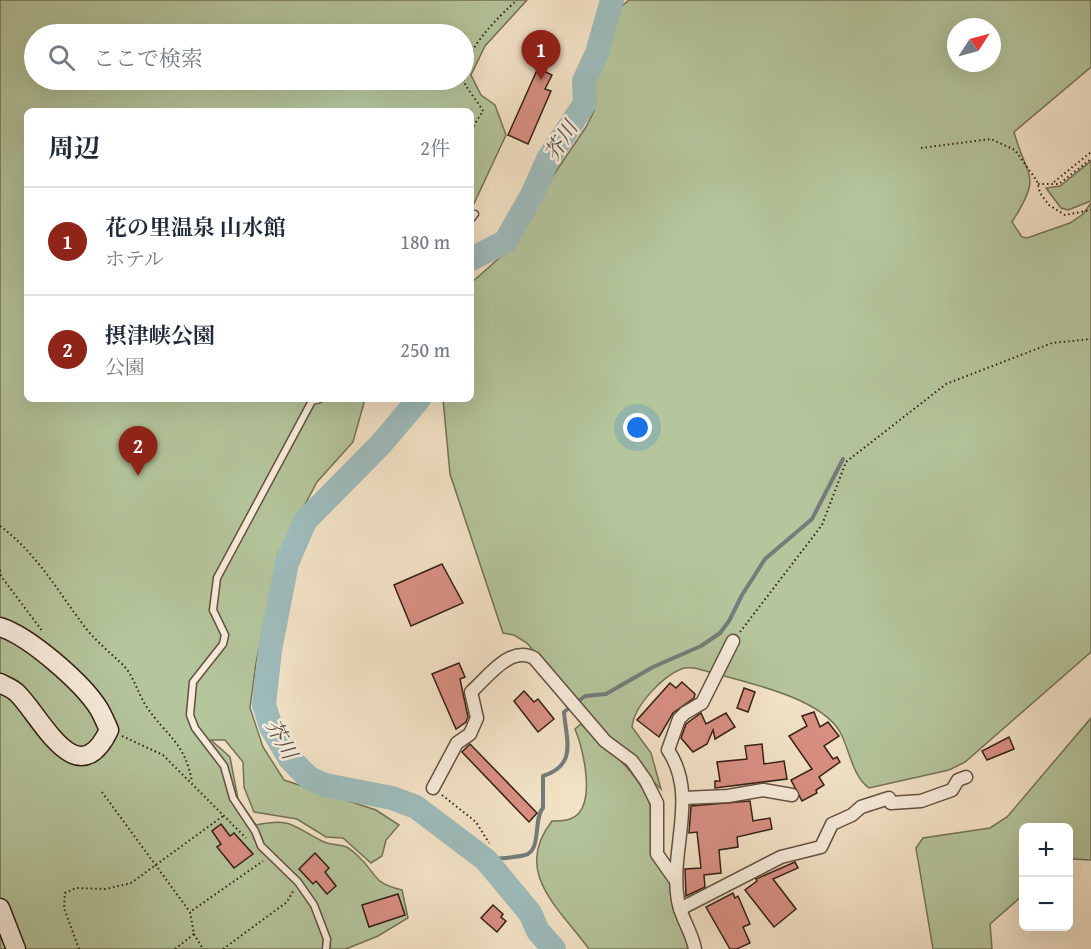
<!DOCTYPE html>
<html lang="ja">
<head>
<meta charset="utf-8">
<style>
  :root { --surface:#fff; --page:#f6f6f7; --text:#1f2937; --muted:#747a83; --line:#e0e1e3; --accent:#8f2418 }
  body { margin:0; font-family:"Gentium Book Plus","Noto Serif JP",serif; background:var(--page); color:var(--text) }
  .controls { position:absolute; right:18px; bottom:18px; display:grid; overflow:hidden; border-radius:9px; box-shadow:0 6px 24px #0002 }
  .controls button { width:54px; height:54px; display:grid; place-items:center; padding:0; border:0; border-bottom:2px solid var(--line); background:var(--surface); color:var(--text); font:30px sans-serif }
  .compass { position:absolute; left:947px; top:18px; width:54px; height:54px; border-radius:50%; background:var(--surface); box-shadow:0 6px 24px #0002; rotate:54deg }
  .you { position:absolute; left:638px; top:428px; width:21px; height:21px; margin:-15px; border:4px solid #fff; border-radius:50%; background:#1a73e8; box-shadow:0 0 0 9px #1a73e833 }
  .badge { display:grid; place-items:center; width:39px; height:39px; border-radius:50%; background:var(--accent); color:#fff; font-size:20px; font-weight:700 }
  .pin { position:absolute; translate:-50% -50px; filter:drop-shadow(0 2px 3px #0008) }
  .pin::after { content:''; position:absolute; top:32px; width:21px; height:18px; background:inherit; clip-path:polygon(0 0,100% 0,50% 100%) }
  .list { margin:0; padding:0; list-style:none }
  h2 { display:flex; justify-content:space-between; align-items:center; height:78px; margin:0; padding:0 24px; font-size:26px }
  h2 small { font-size:20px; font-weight:400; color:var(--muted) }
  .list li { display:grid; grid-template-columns:39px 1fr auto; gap:18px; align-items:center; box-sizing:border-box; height:108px; padding:0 24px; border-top:2px solid var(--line) }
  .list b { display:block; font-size:22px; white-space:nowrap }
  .list p { margin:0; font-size:20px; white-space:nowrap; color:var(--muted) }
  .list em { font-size:20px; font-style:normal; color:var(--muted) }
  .icon { flex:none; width:33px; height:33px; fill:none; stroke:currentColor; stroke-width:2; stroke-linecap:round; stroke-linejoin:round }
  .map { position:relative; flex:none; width:1091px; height:949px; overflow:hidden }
  .search { position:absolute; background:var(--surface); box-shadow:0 6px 24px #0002; left:24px; top:24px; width:450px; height:66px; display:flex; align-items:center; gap:15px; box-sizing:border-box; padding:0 21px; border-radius:33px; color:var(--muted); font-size:22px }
  .panel { position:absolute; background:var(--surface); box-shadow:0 6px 24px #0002; left:24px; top:108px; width:450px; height:294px; border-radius:9px }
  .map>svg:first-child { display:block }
  .green { fill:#b5c59c; stroke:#747258; stroke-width:1.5; fill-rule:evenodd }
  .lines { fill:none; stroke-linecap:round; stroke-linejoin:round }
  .stream { stroke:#737d7a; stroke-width:4 }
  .river { stroke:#9ebdbd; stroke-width:24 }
  .building { fill:#da9084; stroke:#331e15; stroke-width:1.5 }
  .lane-casing { stroke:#645042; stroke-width:9 }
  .street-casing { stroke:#645042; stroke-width:15 }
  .secondary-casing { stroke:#331e15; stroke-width:21 }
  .path { stroke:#331e15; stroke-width:2; stroke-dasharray:1.5 3; stroke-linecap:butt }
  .lane { stroke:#f8eddc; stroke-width:6 }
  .street { stroke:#f8eddc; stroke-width:12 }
  .secondary { stroke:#f8eddc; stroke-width:18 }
  .labels { text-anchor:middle; stroke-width:5; stroke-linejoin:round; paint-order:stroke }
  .water-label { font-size:21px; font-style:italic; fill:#534e47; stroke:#f8eddc }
</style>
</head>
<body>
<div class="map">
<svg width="1091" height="949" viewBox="0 0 1091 949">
  <rect width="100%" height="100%" fill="#f5e4c9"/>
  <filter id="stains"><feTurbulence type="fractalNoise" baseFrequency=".00333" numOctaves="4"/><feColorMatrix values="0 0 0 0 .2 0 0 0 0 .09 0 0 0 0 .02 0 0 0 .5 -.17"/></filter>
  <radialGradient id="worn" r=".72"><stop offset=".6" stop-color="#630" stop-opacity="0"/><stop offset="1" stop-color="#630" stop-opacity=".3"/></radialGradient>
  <!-- green -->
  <g class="green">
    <path d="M0,0h527l-42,46 -14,29 10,20 14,10 11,30 -35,75v-99h-444v288h338l-12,43 -36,40 -39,73 -22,108 -6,45 13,39 21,33 92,30 23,15 -13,15 -4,16 -11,7 -28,-25 -17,-1 -29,-18 -43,-7 -10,-25 -1,-25 -18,-22h-14l19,17 8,42 18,26c37,-8 37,2 68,17 14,6 17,-2 33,13 21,19 14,28 45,35l6,28 -30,18 -32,13h-346zM34,34h430v46h-430z"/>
    <path d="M629,0h462v67l-77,65c13,48 29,41 -2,90l10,15 5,1 43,-15 13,-9 8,-11v449l-126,110 -16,8 -80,18c-17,-12 -19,-38 -29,-56 -21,-37 -105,-52 -145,-64 -4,0 -10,-1 -14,1 -19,8 -47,37 -49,58l19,26 10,36 -73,-73 -61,-73 -13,-8 -11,-2 -53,-159 -7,-75h28v-116l43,-38 36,-65 36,-53 8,-16v-29l23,-72zM956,27h36v36h-36z"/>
    <path d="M1091,161v40l-23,9 -7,-2 -15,-20 14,-2z"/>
    <path d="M1091,718v142l-19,-1 -3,3 -1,-34h-44l-1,67 -33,29 2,25h-59l-17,-101 7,-10 67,-10 17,-11z"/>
    <path d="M581,724c27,25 66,54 72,93 1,11 -5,22 -1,32 6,15 15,27 21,42 7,18 12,39 16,58h-100c-30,-41 -77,-77 -37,-128 9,0 20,0 27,-8 15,-18 4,-64 -4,-84z"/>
  </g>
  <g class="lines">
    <!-- stream -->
    <path class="stream" d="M486,860c13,-2 27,-2 39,-5 17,-4 8,-37 18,-47v-32c35,-11 23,-37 21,-64l21,-16 21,-2 47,-27 48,-21 19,-13 9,-12 13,-26 23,-36 47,-40 31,-60"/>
    <!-- river -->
    <g class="river">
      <path d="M471,259l34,-17 27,-47 16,-36 37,-56 -1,-22 13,-28 15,-53"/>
      <path d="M419,399l-38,45 -76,77 -18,42 -17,87 -6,55 7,22 19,32 19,19 16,7 67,13 24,9 70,53 44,53 8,18 16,18"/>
    </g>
  </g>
  <!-- building -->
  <g class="building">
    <path d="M538,68l14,7 -7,14 6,2 -23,53 -20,-9z"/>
    <path d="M442,564l21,39 -52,23 -17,-41z"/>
    <path d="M459,663l6,14 -5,2 8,38 -2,5 -10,7 -24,-55z"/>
    <path d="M682,682l13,12 -1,4 -21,15 -14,24 -22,-17 33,-37 6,5z"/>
    <path d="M744,688l11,4 -7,20 -11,-4z"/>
    <path d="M524,691l10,11 4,-3 16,20 -16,13 -24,-31z"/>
    <path d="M814,712l6,15 8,-5 11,14 -15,10 9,13 4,-2 3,5 -21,15 5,8 -8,5 1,3 -15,8 -11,-21 21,-11 -23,-33 18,-10 -5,-10z"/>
    <path d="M701,713l5,11 20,-11 9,14 -20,12 -2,-9 -6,14 -14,8 -12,-14 5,-14z"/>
    <path d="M1009,737l5,12 -27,11 -5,-9z"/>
    <path d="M470,744l67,69 -8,9 -67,-70z"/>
    <path d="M762,744l2,20 20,-3 3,18 -72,9v-7h5l-3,-19 30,-3 -2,-13z"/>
    <path d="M750,801l3,20 17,-3 2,11 -35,8 1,10 -19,3 2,23 -17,2 1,12 -19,9 -1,-27 16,-1 -4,-36 -8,1 2,-27z"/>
    <path d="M221,824l9,12 4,-3 19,21 -19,14 -17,-21 4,-3 -9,-13z"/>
    <path d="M315,853l14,15 -4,4 11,14 -9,8 -11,-13 -3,3 -14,-15z"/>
    <path d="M795,862l3,6 -25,11 23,30 -22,18 -29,-37 12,-9 -1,-2z"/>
    <path d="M733,893l2,5 3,-2 12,28 -7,3 7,16 -13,6h-7l-24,-42z"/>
    <path d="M398,894l7,21 -36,12 -7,-22z"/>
    <path d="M493,905l10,9 -2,3 5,4 -9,11 -16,-14z"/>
  </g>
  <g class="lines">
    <!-- lane casing -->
    <g class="lane-casing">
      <g id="lane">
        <path d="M471,219l4,-5"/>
        <path d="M320,399l-8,2 -95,177 -4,32 12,25 -2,9 -30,38 -3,33 5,13 29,38 9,32 22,33 6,15 37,36 16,23 13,34 -1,10"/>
      </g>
    </g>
    <!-- street casing -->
    <g class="street-casing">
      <g id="street">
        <path d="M433,788l24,-45 13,-9 7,-16 -6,-26c17,-15 39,-47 63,-34l71,83 27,20 14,20 11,22v51l19,27"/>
        <path d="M683,798l45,-2 35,-6 29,5"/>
        <path d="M680,909l101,-52 40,-10 11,-23 20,-9 9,-8 28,-9 2,5 30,-2 31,-11 6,-10 8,-3"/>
        <path d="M695,949c-3,-17 -14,-31 -17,-48 -9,-51 21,-105 -10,-151l11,-31 6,-6 17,-10 31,-62"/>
      </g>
    </g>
    <!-- secondary casing -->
    <g class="secondary-casing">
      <g id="secondary">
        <path d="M0,627c29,9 83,56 99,82 4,7 7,14 10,21 -32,67 -68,-14 -92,-37 -5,-5 -12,-7 -17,-10"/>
        <path d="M0,908l16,41"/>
      </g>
    </g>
    <!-- path -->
    <g class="path">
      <path d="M471,130l12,-19c-5,-9 -13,-18 -18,-27 -11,-24 35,-69 52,-84"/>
      <path d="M921,148l70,-9 24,11 22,31 3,12 9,12 16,10 26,-5"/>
      <path d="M1054,182l37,-30"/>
      <path d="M1038,184h21l32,-25"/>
      <path d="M0,526c39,29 59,68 88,105 11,13 24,23 36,35 10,11 14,27 22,40 21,31 39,36 46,76"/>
      <path d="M0,570l1,6 42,56"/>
      <path d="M740,632l82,-107 24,-63 100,-78 106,-41 39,-4"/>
      <path d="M122,736l41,19 83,83"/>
      <path d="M102,792l88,120"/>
      <path d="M442,795l34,27 13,21"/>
      <path d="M194,934l9,15"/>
      <path d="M79,949l-15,-41 1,-15 11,-5 30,1 25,-6 92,-67"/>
      <path d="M175,949l19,-15 -4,-22 73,-51"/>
      <path d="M223,949l64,-47 6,-11"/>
    </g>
    <!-- lane -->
    <use href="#lane" class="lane"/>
    <!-- street -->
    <use href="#street" class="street"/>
    <!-- secondary -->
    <use href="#secondary" class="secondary"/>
  </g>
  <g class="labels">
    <!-- water labels -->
    <g class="water-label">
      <text transform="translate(561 141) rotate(-57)" y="7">芥川</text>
      <text transform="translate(281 739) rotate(61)" y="7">芥川</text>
    </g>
  </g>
  <rect width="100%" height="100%" filter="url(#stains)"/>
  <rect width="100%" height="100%" fill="url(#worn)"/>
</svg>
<div class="controls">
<button>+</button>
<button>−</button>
</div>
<svg class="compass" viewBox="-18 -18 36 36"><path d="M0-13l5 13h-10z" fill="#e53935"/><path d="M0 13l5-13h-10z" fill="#747a83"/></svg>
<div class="you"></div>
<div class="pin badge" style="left:541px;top:80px">1</div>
<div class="pin badge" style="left:138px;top:476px">2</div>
<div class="search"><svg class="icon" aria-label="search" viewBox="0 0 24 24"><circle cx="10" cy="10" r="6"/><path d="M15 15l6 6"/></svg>ここで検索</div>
<section class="panel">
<h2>周辺<small>2件</small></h2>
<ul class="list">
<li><span class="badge">1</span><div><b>花の里温泉 山水館</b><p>ホテル</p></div><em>180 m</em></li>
<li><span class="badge">2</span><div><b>摂津峡公園</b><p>公園</p></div><em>250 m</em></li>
</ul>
</section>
</div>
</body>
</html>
